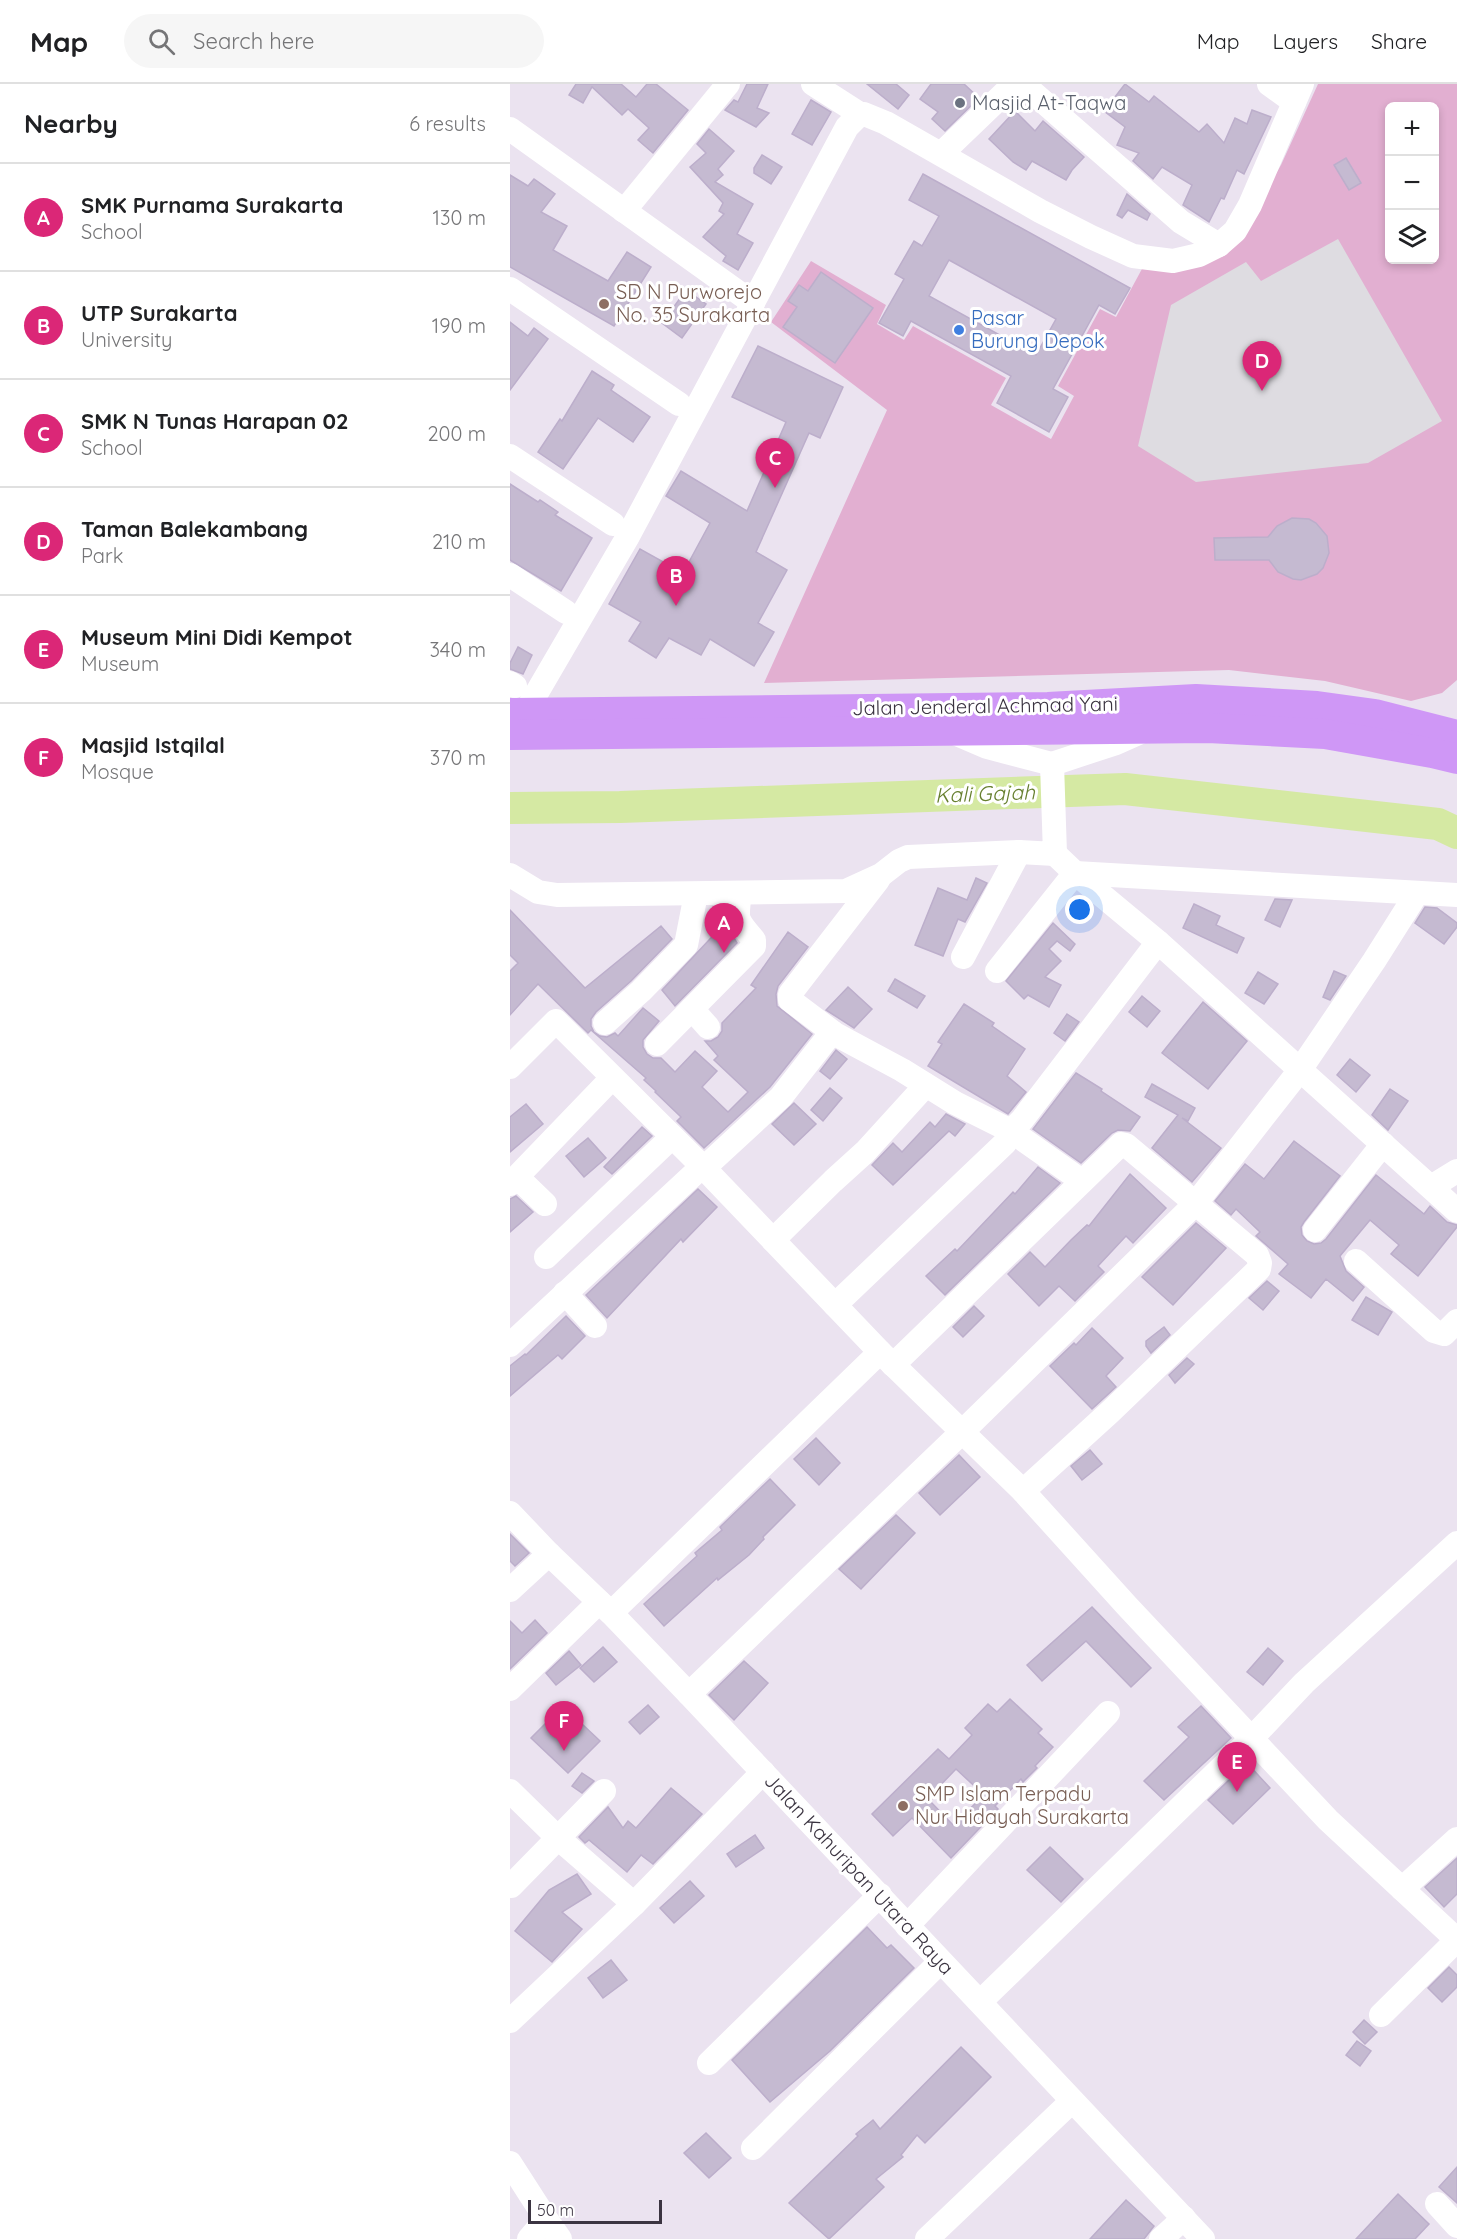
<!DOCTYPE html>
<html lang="en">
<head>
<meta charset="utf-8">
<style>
  :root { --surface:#fff; --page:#f6f6f6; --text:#202124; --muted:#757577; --line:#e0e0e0; --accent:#db2777 }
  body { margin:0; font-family:Quicksand,sans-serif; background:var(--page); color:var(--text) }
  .controls { position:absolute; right:18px; top:18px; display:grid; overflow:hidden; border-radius:9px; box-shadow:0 3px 9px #0003 }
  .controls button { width:54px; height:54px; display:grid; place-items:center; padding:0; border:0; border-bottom:2px solid var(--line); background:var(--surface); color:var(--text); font:30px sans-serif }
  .scale { position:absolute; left:18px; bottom:15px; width:134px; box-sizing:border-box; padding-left:6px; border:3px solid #3b3441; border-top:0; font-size:16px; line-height:21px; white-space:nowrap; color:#3b3441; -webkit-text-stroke:4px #fff; paint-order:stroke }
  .you { position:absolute; left:570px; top:826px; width:21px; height:21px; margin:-15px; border:4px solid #fff; border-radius:50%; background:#1a73e8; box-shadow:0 0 0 9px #1a73e833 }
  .badge { display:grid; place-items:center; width:39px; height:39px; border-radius:50%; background:var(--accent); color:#fff; font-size:20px; font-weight:700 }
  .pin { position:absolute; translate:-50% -50px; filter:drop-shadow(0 2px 3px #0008) }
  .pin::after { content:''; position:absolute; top:32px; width:21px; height:18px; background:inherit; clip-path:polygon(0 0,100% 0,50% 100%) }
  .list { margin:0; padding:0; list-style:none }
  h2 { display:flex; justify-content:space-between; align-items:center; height:78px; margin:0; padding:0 24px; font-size:26px }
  h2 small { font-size:20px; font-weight:400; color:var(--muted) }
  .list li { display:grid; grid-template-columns:39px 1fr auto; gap:18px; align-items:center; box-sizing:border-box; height:108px; padding:0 24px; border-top:2px solid var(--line) }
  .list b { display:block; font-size:22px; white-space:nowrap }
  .list p { margin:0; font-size:20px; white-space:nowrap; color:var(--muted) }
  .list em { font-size:20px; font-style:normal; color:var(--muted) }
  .icon { flex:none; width:33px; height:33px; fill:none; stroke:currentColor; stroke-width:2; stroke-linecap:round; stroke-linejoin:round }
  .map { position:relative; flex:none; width:947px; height:2155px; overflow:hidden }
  header { display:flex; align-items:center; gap:36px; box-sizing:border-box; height:84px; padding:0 30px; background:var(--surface); border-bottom:2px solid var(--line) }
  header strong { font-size:28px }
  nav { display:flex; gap:33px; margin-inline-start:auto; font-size:21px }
  .search { width:420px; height:54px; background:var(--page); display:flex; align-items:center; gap:15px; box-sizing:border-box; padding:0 21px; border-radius:33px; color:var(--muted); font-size:22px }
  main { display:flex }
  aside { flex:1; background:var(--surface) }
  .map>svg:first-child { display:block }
  .green { fill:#e2afd1; fill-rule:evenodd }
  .parking { fill:#dedce1 }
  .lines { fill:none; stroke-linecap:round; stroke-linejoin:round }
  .river { stroke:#d5e9a3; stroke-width:32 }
  .building { fill:#c5bad1; stroke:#bcaecb; stroke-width:1.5; fill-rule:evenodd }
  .minor { stroke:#fff; stroke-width:24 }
  .major { stroke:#cf97f6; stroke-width:30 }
  .worship-dot { fill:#6b7280; stroke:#fff; stroke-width:2 }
  .education-dot { fill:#8d6e63; stroke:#fff; stroke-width:2 }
  .shop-dot { fill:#3f7fe0; stroke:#fff; stroke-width:2 }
  .labels { text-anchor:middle; stroke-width:6; stroke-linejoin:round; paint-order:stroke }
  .worship-label { font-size:20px; fill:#5b616d; stroke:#fff; text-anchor:start }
  .education-label { font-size:20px; fill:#785e54; stroke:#fff; text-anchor:start }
  .shop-label { font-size:20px; fill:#366cbe; stroke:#fff; text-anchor:start }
  .street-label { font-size:20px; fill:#3b3441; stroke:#fff }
  .water-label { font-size:21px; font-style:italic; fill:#667f2e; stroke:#fff }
</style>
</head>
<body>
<header>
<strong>Map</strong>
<div class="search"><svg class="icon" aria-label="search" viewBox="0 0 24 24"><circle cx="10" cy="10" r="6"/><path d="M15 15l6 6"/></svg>Search here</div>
<nav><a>Map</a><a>Layers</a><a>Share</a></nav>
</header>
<main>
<aside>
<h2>Nearby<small>6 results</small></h2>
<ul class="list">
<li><span class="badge">A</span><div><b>SMK Purnama Surakarta</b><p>School</p></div><em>130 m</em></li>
<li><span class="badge">B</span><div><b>UTP Surakarta</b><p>University</p></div><em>190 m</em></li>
<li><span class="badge">C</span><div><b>SMK N Tunas Harapan 02</b><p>School</p></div><em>200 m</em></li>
<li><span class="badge">D</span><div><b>Taman Balekambang</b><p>Park</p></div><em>210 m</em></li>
<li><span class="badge">E</span><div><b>Museum Mini Didi Kempot</b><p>Museum</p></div><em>340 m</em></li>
<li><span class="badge">F</span><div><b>Masjid Istqilal</b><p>Mosque</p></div><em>370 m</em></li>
</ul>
</aside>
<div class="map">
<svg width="947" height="2155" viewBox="0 0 947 2155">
  <rect width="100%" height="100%" fill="#ebe3f0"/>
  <!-- green -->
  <path class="green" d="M808,0h139v596l-15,13 -31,8 -86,-20 -96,-11 -465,13 123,-273 -116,-88 40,-61 75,44 -9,19 27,16 9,-14 93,52 -15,27 60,34 23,-43 -16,-10 42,-77 16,8 27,-50 91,-23 47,-79zM880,22h44v154h-44z"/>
  <!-- parking -->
  <path class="parking" d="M828,155l104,182 -74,42 -172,19 -58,-36 33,-141 75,-43 15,19z"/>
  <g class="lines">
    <!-- river -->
    <path class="river" d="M0,724l110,-1 505,-18 313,35 19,9"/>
  </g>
  <!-- building -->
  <g class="building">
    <path d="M66,0h45l15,13 11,-13h9l32,26 -35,43 -15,-13 11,-12 -21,-19 -6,6 -30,-28 -9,16 -14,-8z"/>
    <path d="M237,0h21l-11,24 12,5 -13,14 -31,-17 9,-10 4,2z"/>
    <path d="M357,0h29l13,11 -11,14z"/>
    <path d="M421,0h33l15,14 -34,33 -13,-12 6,-7 -18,-13z"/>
    <path d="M615,0l24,18 5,-6 45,36 8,-8 17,19 11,-25 12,6 5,-14 19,7 -27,57 -7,-4 -13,29 -3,-1 -12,24 -26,-17 9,-20 -30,-18 -9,12 -20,-18 6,-8 -22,-8 8,-18 -21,-16z"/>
    <path d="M301,16l20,12 -19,33 -20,-11z"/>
    <path d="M505,27l20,20 8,-10 41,36 -12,13 -6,10 -34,-19 -6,9 -13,-8 -24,-23z"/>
    <path d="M199,45l25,22 -16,18 5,6 -8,7 38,22 -16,30 16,9 -15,27 -15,-9 3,-5 -23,-19 21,-23 -5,-3 4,-8 -33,-36 16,-14 -9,-9z"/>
    <path d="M252,71l20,12 -11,17 -17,-11v-5z"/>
    <path d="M836,74l15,25 -12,7 -15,-25z"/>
    <path d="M413,90l207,114 -15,26 -16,-9 -46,84 15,8 -19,35 -52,-29 14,-27 -100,-55 -8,15 -24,-13 25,-44 -9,-5 19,-33 8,5 17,-30 -30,-16zM439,176l107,59 -20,36 -107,-59z"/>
    <path d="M0,91l18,11 6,-7 21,15 -14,18 26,14 -14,24 55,31 19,-29 24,15 -37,59 -104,-59z"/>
    <path d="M617,110l23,20 -3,6 -19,-10 -6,8 -5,-3z"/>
    <path d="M311,188l52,36 -38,55 -52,-36 14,-20 -9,-6 11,-16 9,6z"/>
    <path d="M176,206l20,14 -24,34 -20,-15z"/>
    <path d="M0,238l18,14 6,-8 14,11 -38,51z"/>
    <path d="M248,262l85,41 -23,51 -11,-5 -53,119 31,18 -29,53 16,9 -20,34 -44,-27 -9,16 -32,-17 -13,20 -27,-17 12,-19 -32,-18 31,-55 43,24 27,-50 -44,-27 15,-25 66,40 39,-89 -54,-25z"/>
    <path d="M82,287l22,14 -3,5 39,27 -17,25 -35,-24 -35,51 -25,-17 22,-33 2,2z"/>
    <path d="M0,400l28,18 2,-2 18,12 -3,3 37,23 -31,53 -51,-31z"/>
    <path d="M782,434l17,1 7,4 11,13 2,17 -6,15 -6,6 -16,6 -8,-1 -15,-7 -9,-12h-54l-1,-22 54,-1 9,-11z"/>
    <path d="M8,563l14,8 -9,19 -13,-5v-6z"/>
    <path d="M466,794l11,5 -22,39 -7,-3 -15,37 -28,-11 23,-57 29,12z"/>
    <path d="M765,815l17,1 -12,27 -15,-7z"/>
    <path d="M684,820l26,12 -4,9 28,13 -7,15 -54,-25z"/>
    <path d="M915,823l12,1 20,15v4l-13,17 -29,-21z"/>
    <path d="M0,826l75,78 76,-62 11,13 -41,42 -35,31 -5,7v7l3,6 6,4 7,1 8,-4 3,3 25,-28 16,13 -16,19v7l4,7 6,4h8l14,14 20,-21 22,20 -15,16 26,25 20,-20 -34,-32 4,-4 -13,-15h6l7,-4 4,-6v-8l34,-35 -5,-3 37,-53 20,15 -30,39 -2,8 1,12 35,28 -42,53 -66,61 -27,-27 4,-4 -26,-25 1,-1 -12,-11 2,-2 -55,-48 -3,3 -50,-49 -28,31v-44l8,-8 -8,-8z"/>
    <path d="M215,839l12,20 -62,63 -13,-16z"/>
    <path d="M543,839l22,21 -5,7 -13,-10 -8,8 12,12 -16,16 16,8 -12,22 -21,-12 -4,4 -18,-18z"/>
    <path d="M824,887l12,5 -16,24 -7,-3z"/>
    <path d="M748,888l20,12 -14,20 -19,-11z"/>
    <path d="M385,895l30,17 -8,12 -29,-17z"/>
    <path d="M338,903l24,22 -18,19 -28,-18z"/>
    <path d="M632,912l18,15 -13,16 -18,-15z"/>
    <path d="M693,918l44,39 -39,48 -46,-36z"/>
    <path d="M454,920l30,19 -2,3 33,23 -18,27 19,16 -18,22 -80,-48 14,-22 -4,-2z"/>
    <path d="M557,930l12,8 -14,19 -11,-8z"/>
    <path d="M326,966l11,9 -17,20 -10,-8z"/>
    <path d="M840,975l20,16 -14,17 -19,-17z"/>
    <path d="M566,989l26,16 -1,2 39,26 -10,14 -12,-1 -6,3 -31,30 -48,-34z"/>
    <path d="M642,1000l43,24 -7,13 -6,-3 39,30 -29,34 -40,-34 26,-33 -33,-18z"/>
    <path d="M320,1004l12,10 -19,23 -12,-11z"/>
    <path d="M880,1005l18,12 -20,29 -16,-15z"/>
    <path d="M284,1019l22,21 -22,21 -22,-21z"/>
    <path d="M16,1020l17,20 -33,28v-35z"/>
    <path d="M436,1030l19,10 -10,12 -6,-5 -56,54 -21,-20 21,-22 9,9 28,-30 5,5z"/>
    <path d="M132,1043l10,9 -40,38 -8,-7z"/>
    <path d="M78,1054l18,20 -22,19 -18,-21z"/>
    <path d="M784,1057l46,35 -36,46 -3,5 1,8 5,6 7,3 7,-1 5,-4 50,-64 48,39 6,-8 17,16 10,3v2l-39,49 -27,-22 8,-9 -29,-25 -30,36 6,15 18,16 -11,14 -27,-22 -15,19 -32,-24 9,-10 -32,-28 4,-4 -24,-23 -5,6 -16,-14 30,-37 19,15z"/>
    <path d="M528,1083l22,16 -115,112 -19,-19 29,-27 2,2 56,-59 2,2z"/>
    <path d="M620,1090l36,34 -33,35 -7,-7 -28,30 6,6 -29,29 -16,-15 -20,20 -31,-32 22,-22 15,15 26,-27 16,-15 2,1z"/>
    <path d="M188,1105l19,18 -34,35 -2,-3 -74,79 -21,-23z"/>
    <path d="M6,1112l17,16 -23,20v-33z"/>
    <path d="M686,1139l30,25 -53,57 -31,-28z"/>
    <path d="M757,1197l12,10 -16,19 -14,-12z"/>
    <path d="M856,1213l26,15 -14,23 -26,-15z"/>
    <path d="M464,1222l10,10 -21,21 -10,-10z"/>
    <path d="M56,1232l19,20 -23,23 -4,-4 -48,41v-30l15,-12 1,1z"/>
    <path d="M654,1243l6,8 -19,18 -5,-7v-5z"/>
    <path d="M582,1244l31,30 -17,18 10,11 -24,22 -42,-43 24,-23 2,2z"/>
    <path d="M677,1274l7,6 -19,19 -6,-8z"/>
    <path d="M306,1354l24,25 -21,22 -25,-26z"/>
    <path d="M580,1366l12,14 -20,16 -11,-14z"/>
    <path d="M449,1371l21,22 -40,38 -21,-22z"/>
    <path d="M260,1395l25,26 -32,32 1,2 -15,16 -31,25 -1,-2 -53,48 -20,-22 53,-48 -2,-3 27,-23 -2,-3z"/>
    <path d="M386,1431l19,18 -54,56 -22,-20z"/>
    <path d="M0,1450l19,19 -14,13 -5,-5z"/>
    <path d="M582,1523l59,61 -20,19 -45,-46 -44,40 -15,-16z"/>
    <path d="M25,1536l12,13 -37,36v-48l12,12z"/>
    <path d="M93,1563l14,15 -23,20 -14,-14z"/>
    <path d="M758,1564l15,13 -20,24 -16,-13z"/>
    <path d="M59,1567l12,14 -25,20 -10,-12z"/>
    <path d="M234,1577l24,22 -34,37 -25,-25z"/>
    <path d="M500,1615l32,30 -4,4 15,14 -18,19 2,2 -14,14 -2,-3 -26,27 3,3 -47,49 -39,-40 -19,18 -21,-22 66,-65 11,10 23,-24 -7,-7 23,-24 9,8zM446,1685l28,26 -31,30 -23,-24 3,-3 -2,-3z"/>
    <path d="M138,1621l11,12 -19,17 -11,-12z"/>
    <path d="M53,1622l37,35 -32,32 -37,-35z"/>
    <path d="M691,1622l30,32 -67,62 -20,-19 45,-44 -11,-10z"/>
    <path d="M737,1679l23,25 -37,36 -25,-24z"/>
    <path d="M72,1689l12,8 -12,12 -10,-7z"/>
    <path d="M161,1704l31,26 -49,50 -12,-9 -14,17 -38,-32 -4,3 -6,-6 29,-30 15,21 5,-7 8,7z"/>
    <path d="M245,1751l9,13 -28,19 -9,-13z"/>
    <path d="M540,1763l33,32 -22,23 -34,-32z"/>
    <path d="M947,1774v36l-13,13 -19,-20z"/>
    <path d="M67,1790l14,20 -29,18 20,17 -30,33 -37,-31 34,-41z"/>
    <path d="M180,1797l14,15 -30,27 -14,-15z"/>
    <path d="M357,1843l20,21 4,-3 23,23 -84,83 -60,51 -38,-42z"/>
    <path d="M101,1876l16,20 -24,18 -15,-20z"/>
    <path d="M939,1883l8,8v12l-15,15 -14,-14z"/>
    <path d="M854,1936l13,12 -12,12 -12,-12z"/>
    <path d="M847,1957l14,10 -11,15 -14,-11z"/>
    <path d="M451,1963l30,30 -66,66 -8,-8 -16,20 2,2 -27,22 8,8 -55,52 -40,-36 69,-67 -2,-2 17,-14 7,9z"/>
    <path d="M196,2049l25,25 -22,20 -25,-25z"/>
    <path d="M947,2083v36l-18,-16z"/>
    <path d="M888,2110l31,30 -14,15h-59z"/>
    <path d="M616,2116l28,26 -10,13h-54z"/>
  </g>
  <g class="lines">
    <!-- minor -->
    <g class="minor">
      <path d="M303,0l47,30"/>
      <path d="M513,0l158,138 38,23"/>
      <path d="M759,0l25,18"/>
      <path d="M0,45l243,174"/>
      <path d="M432,69l72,-69"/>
      <path d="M114,127l104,-127"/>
      <path d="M0,205l169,115"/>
      <path d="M0,372l103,68"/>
      <path d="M0,491l56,37"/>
      <path d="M0,599l5,3"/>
      <path d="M8,641l109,-187 220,-411 13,-13h4l22,9 154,88 51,26 42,19 40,5 26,-6 20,-10 16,-14 15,-26 52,-121"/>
      <path d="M442,648l35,15 65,17 64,-21 27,-12"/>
      <path d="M545,770l20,19 83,69 299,269"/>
      <path d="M0,791l28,17 19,3 289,-4 35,-16 18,-14 9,-4 111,-5 36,2 -3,-90"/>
      <path d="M368,796l-88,114v6l45,34 67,36 53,33 56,28 71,50"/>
      <path d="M453,873l56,-105"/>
      <path d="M487,887l78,-98 382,22"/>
      <path d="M182,925l16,18"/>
      <path d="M95,939l36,-32 45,-46 10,-51"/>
      <path d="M147,960l97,-98v-6c-18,-21 -18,-19 -14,-47"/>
      <path d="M0,983l46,-46 148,147 176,184 143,139 104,115 201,214 129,120"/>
      <path d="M501,1047l11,-11 136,-178"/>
      <path d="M194,1084l77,-71 51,-65"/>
      <path d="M7,1093l28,27"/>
      <path d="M0,1100l102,-106"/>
      <path d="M921,1103l26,-16"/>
      <path d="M805,1146l68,-86"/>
      <path d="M263,1156l60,-59 32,-29 61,-67"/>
      <path d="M36,1173l126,-120"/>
      <path d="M846,1177l78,70 10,3 13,-13"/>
      <path d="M55,1209l30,33"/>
      <path d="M325,1221l170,-162"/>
      <path d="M0,1261l184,-171"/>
      <path d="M383,1281l228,-221 5,1 131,110 3,8 -1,6 -149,143 -87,79"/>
      <path d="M0,1429l39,41 62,59 78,81 514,545"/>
      <path d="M0,1506l39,-36"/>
      <path d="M101,1529l269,-261"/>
      <path d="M0,1605l89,-87"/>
      <path d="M179,1610l273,-262 234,-229 104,-133 74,-109 43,-68"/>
      <path d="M0,1707l48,47 76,66"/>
      <path d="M1,1802l93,-95"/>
      <path d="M892,1805l55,-50"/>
      <path d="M397,1842l201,-213"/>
      <path d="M470,1918l272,-264 52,-55 153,-140"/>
      <path d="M871,1931l76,-75"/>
      <path d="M0,1937l124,-117 129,-132"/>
      <path d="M199,1979l171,-168"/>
      <path d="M243,2064l187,-186"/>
      <path d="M0,2079l36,56 -17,20"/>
      <path d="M927,2120l20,22"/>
      <path d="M36,2135l14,20"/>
      <path d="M417,2155l145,-138"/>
      <path d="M651,2155l23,-21"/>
    </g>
    <!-- major -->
    <g class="major">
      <path d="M0,629l538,-6 148,-8 121,7 58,8 82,21"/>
      <path d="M0,651l698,-7 117,6 107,19 25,6"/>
    </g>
  </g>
  <!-- markers -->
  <circle class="worship-dot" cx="450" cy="19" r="6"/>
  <g class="education-dot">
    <circle cx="94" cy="220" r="6"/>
    <circle cx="393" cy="1722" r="6"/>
  </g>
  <circle class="shop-dot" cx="449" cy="246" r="6"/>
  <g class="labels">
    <!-- worship labels -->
    <g class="worship-label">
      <text x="462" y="26">Masjid At-Taqwa</text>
    </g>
    <!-- education labels -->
    <g class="education-label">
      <text x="106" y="215">SD N Purworejo<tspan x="106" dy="23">No. 35 Surakarta</tspan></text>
      <text x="405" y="1717">SMP Islam Terpadu<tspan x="405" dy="23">Nur Hidayah Surakarta</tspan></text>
    </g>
    <!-- shop labels -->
    <g class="shop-label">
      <text x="461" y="241">Pasar<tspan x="461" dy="23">Burung Depok</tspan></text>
    </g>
    <!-- street labels -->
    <g class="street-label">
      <text transform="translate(475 622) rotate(-1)" y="7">Jalan Jenderal Achmad Yani</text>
      <text transform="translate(349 1790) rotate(47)" y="7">Jalan Kahuripan Utara Raya</text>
    </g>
    <!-- water labels -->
    <g class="water-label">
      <text transform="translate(475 710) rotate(-2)" y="7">Kali Gajah</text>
    </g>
  </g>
</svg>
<div class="controls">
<button>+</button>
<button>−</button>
<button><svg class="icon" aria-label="layers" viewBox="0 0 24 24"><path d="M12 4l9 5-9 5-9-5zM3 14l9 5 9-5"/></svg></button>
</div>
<div class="scale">50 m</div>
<div class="you"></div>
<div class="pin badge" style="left:214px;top:869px">A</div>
<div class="pin badge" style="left:166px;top:522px">B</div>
<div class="pin badge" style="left:265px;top:404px">C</div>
<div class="pin badge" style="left:752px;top:307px">D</div>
<div class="pin badge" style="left:727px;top:1708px">E</div>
<div class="pin badge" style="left:54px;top:1667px">F</div>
</div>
</main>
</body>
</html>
